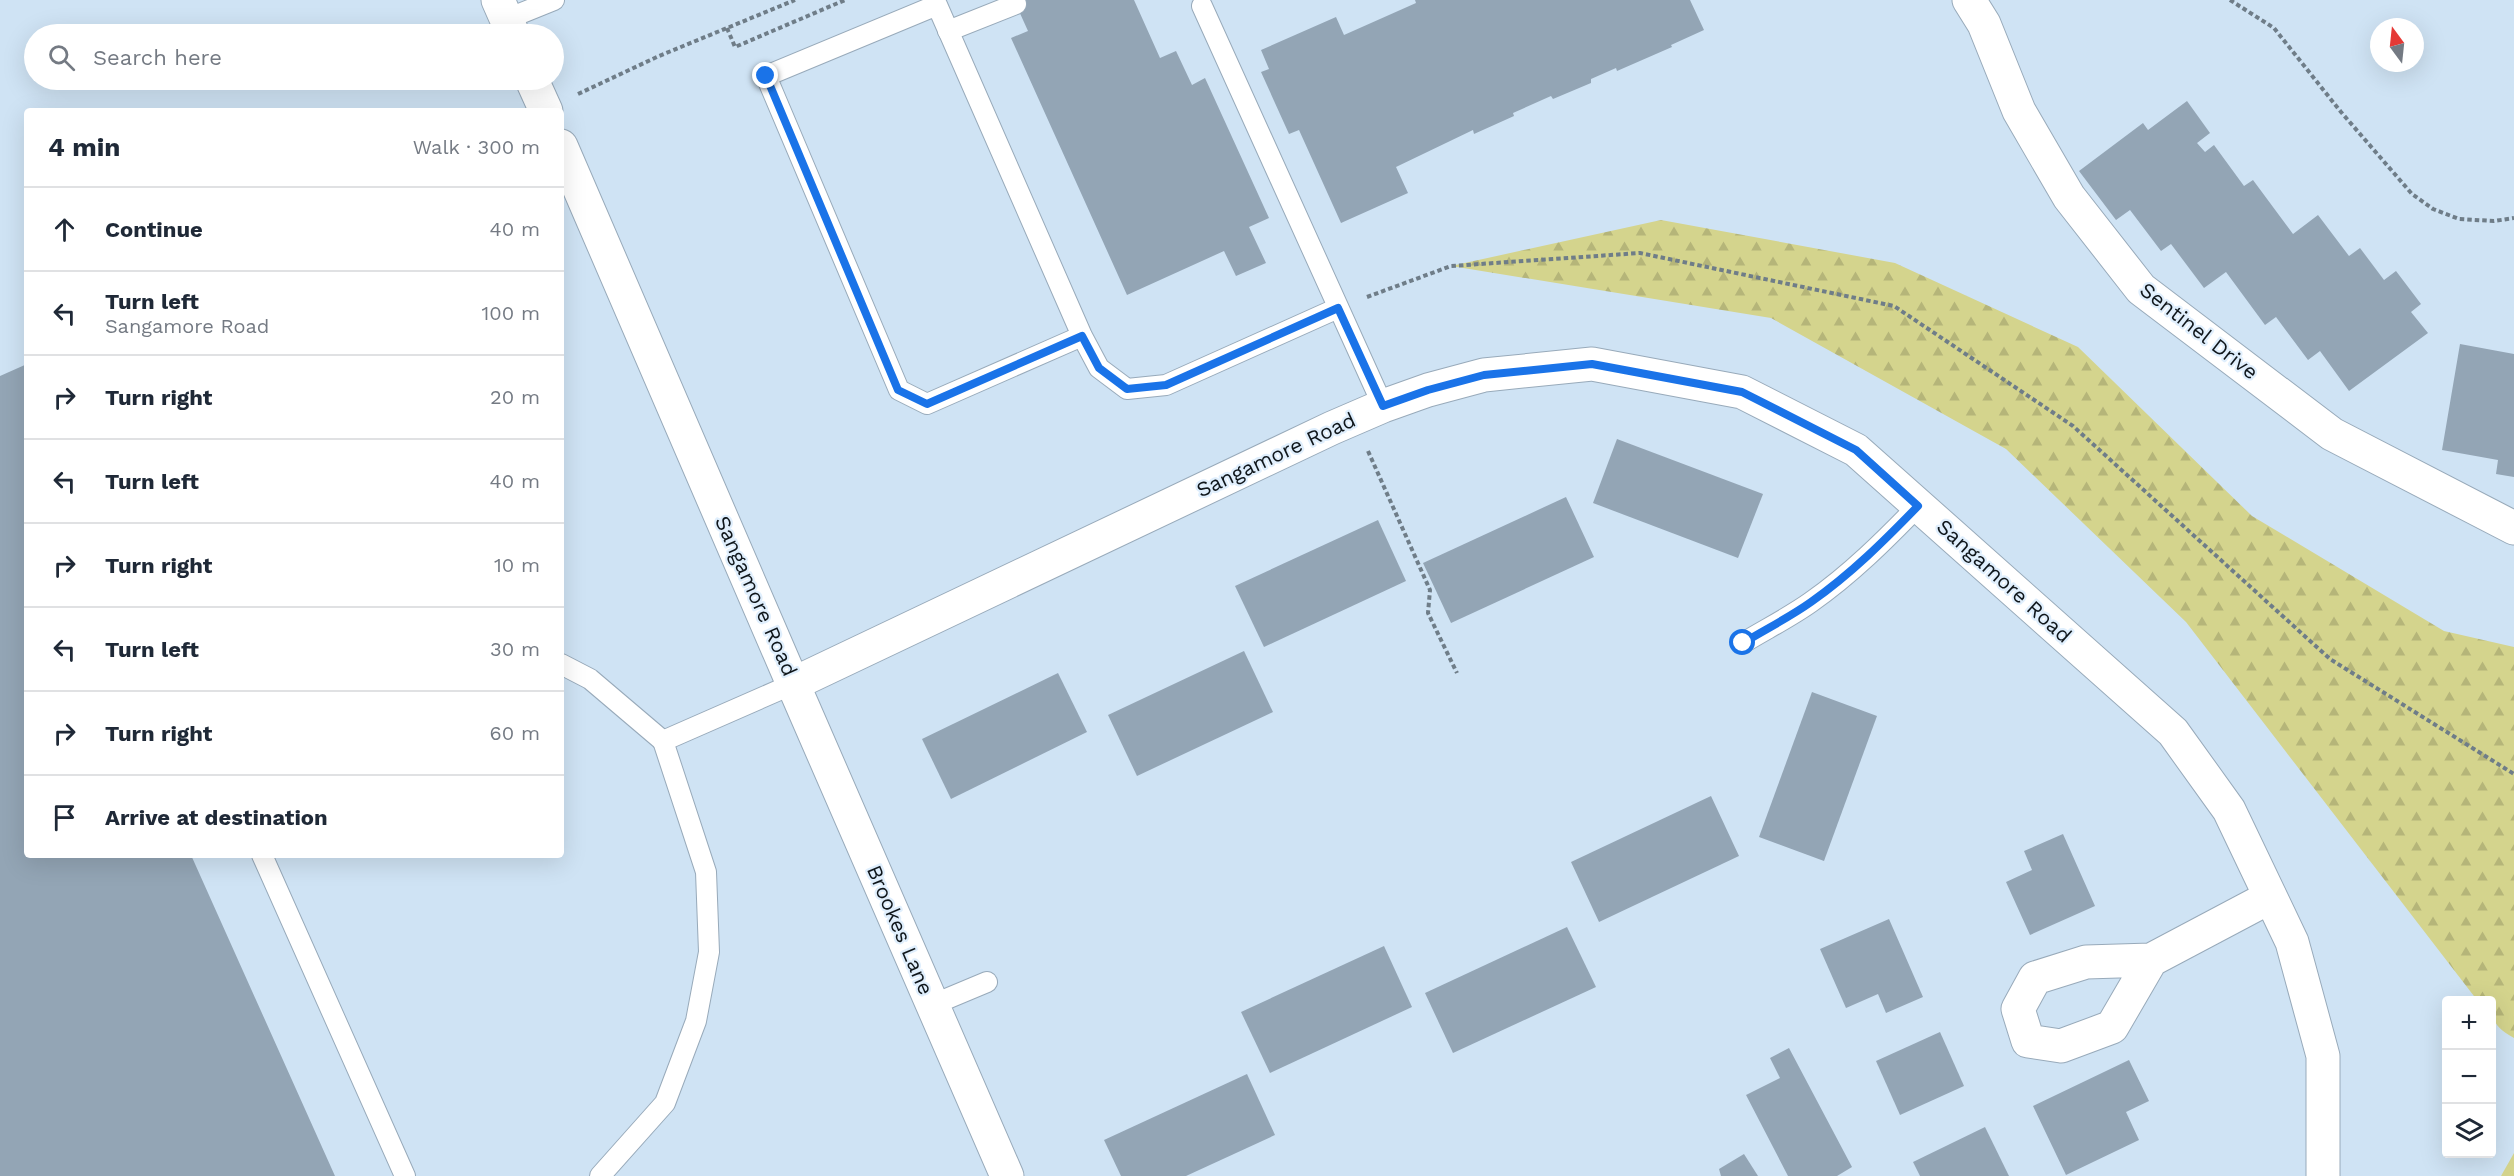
<!DOCTYPE html>
<html lang="en">
<head>
<meta charset="utf-8">
<style>
  :root { --surface:#fff; --page:#f2f2f3; --text:#1f2937; --muted:#747a83; --line:#e0e1e3 }
  body { margin:0; font-family:"Work Sans",sans-serif; background:var(--page); color:var(--text) }
  .controls { position:absolute; right:18px; bottom:18px; display:grid; overflow:hidden; border-radius:6px; box-shadow:0 6px 24px #0002 }
  .controls button { width:54px; height:54px; display:grid; place-items:center; padding:0; border:0; border-bottom:2px solid var(--line); background:var(--surface); color:var(--text); font:30px sans-serif }
  .compass { position:absolute; left:2370px; top:18px; width:54px; height:54px; border-radius:50%; background:var(--surface); box-shadow:0 6px 24px #0002; rotate:345deg }
  .stop { position:absolute; width:18px; height:18px; margin:-14px; border:4px solid #1a73e8; border-radius:50%; background:#fff }
  .stop.end { background:#1a73e8; border-color:#fff; box-shadow:0 2px 6px #0008 }
  .list { margin:0; padding:0; list-style:none }
  h2 { display:flex; justify-content:space-between; align-items:center; height:78px; margin:0; padding:0 24px; font-size:26px }
  h2 small { font-size:20px; font-weight:400; color:var(--muted) }
  .list li { display:grid; grid-template-columns:39px 1fr auto; gap:18px; align-items:center; box-sizing:border-box; height:84px; padding:0 24px; border-top:2px solid var(--line) }
  .list b { display:block; font-size:22px; white-space:nowrap }
  .list p { margin:0; font-size:20px; white-space:nowrap; color:var(--muted) }
  .list em { font-size:20px; font-style:normal; color:var(--muted) }
  .icon { flex:none; width:33px; height:33px; fill:none; stroke:currentColor; stroke-width:2; stroke-linecap:round; stroke-linejoin:round }
  .map { position:relative; flex:none; width:2514px; height:1176px; overflow:hidden }
  .search { position:absolute; background:var(--surface); box-shadow:0 6px 24px #0002; left:24px; top:24px; width:540px; height:66px; display:flex; align-items:center; gap:15px; box-sizing:border-box; padding:0 21px; border-radius:33px; color:var(--muted); font-size:22px }
  .panel { position:absolute; background:var(--surface); box-shadow:0 6px 24px #0002; left:24px; top:108px; width:540px; height:750px; border-radius:6px }
  .map>svg:first-child { display:block }
  .forest { fill:url(#forest-firs) }
  .park { fill:url(#park-crowns) }
  .building { fill:#93a5b5 }
  .lines { fill:none; stroke-linecap:round; stroke-linejoin:round }
  .service-casing { stroke:#98aaba; stroke-width:22 }
  .minor-casing { stroke:#98aaba; stroke-width:35 }
  .tertiary-casing { stroke:#98aaba; stroke-width:35 }
  .path { stroke:#6f7d88; stroke-width:4; stroke-dasharray:4.5 3; stroke-linecap:butt }
  .service { stroke:#fff; stroke-width:20 }
  .minor { stroke:#fff; stroke-width:33 }
  .tertiary { stroke:#fff; stroke-width:33 }
  .route { stroke:#1a73e8; stroke-width:8 }
  .labels { text-anchor:middle; stroke-width:4.5; stroke-linejoin:round; paint-order:stroke }
  .street-label { font-size:21px; fill:#0f161b; stroke:#e0effd }
</style>
</head>
<body>
<div class="map">
<svg width="2514" height="1176" viewBox="0 0 2514 1176">
  <defs>
    <pattern id="forest-firs" width="22" height="20" patternUnits="userSpaceOnUse" patternTransform="scale(1.5)"><rect width="22" height="20" fill="#d4d48d"/><path d="M5 1l3.5 6h-7zM16 11l3.5 6h-7z" fill="#b5b579"/></pattern>
    <pattern id="park-crowns" width="20" height="18" patternUnits="userSpaceOnUse" patternTransform="scale(1.5)"><rect width="20" height="18" fill="#d4d48d"/><path d="M2 6a3 3 0 1 1 6 0M12 15a3 3 0 1 1 6 0" fill="none" stroke="#b5b579"/></pattern>
  </defs>
  <rect width="100%" height="100%" fill="#cfe3f4"/>
  <!-- forest -->
  <path class="forest" d="M1661,220l234,43 183,84 174,169 192,115 70,16v391c-19,-11 -22,-16 -22,-38h-15l-291,-378 -180,-173 -235,-131 -320,-52z"/>
  <!-- park -->
  <path class="park" d="M2514,1153v23h-13z"/>
  <!-- building -->
  <g class="building">
    <path d="M1014,0h120l26,58 16,-7 16,34 13,-7 64,140 -20,9 17,36 -30,13 -12,-25 -97,44 -116,-257 17,-7z"/>
    <path d="M1415,0h275l14,30 -33,15 1,2 -55,24 -1,-3 -25,11v4l-38,16 -2,-3 -38,17 1,3 -40,18 -1,-4 -77,37 12,26 -67,30 -42,-93 -10,4 -28,-62 8,-3 -8,-19 75,-33 8,18 72,-32z"/>
    <path d="M2187,101l23,32 -13,10 8,9 9,-7 30,41 9,-6 40,54 25,-19 31,41 11,-8 24,32 12,-9 25,33 -10,8 17,21 -79,58 -29,-40 -12,9 -32,-43 -11,8 -39,-53 -22,16 -33,-44 -10,7 -31,-41 -14,10 -37,-49 64,-48 5,7z"/>
    <path d="M2460,344l54,10v123l-18,-3 2,-14 -56,-10z"/>
    <path d="M27,364v491h164l144,321h-335v-800z"/>
    <path d="M1617,439l146,55 -25,64 -145,-55z"/>
    <path d="M1566,497l28,60 -143,66 -28,-60z"/>
    <path d="M1378,520l28,61 -142,66 -29,-61z"/>
    <path d="M1244,651l29,61 -136,64 -29,-61z"/>
    <path d="M1058,673l29,59 -136,67 -29,-60z"/>
    <path d="M1812,692l65,24 -53,145 -65,-24z"/>
    <path d="M1711,796l28,60 -140,66 -28,-60z"/>
    <path d="M2063,834l32,72 -65,29 -24,-53 26,-12 -8,-19z"/>
    <path d="M1889,919l34,78 -37,16 -8,-19 -32,14 -26,-59z"/>
    <path d="M1567,927l29,60 -143,66 -28,-60z"/>
    <path d="M1384,946l28,61 -142,66 -29,-61z"/>
    <path d="M1940,1032l24,54 -64,29 -24,-54z"/>
    <path d="M1789,1048l63,119 -15,9h-49l-42,-81 34,-17 -10,-20z"/>
    <path d="M2129,1060l20,41 -23,11 13,28 -73,35 -33,-69z"/>
    <path d="M1247,1074l28,61 -89,41h-65l-17,-36z"/>
    <path d="M1985,1127l24,49h-89l-7,-14z"/>
    <path d="M1744,1154l14,22h-37l-2,-7z"/>
  </g>
  <g class="lines">
    <!-- service casing -->
    <g class="service-casing">
      <g id="service">
        <path d="M1202,6l181,400"/>
        <path d="M507,19l47,-19"/>
        <path d="M948,31l68,-27"/>
        <path d="M1082,336l-155,68 -28,-14 -133,-314 171,-71 145,331 17,32 28,21 39,-4 172,-77"/>
        <path d="M1743,643c23,-14 47,-26 68,-41 40,-28 74,-62 108,-97"/>
        <path d="M561,664l29,15 73,62"/>
        <path d="M262,855l143,321"/>
        <path d="M932,1005l55,-23"/>
        <path d="M600,1176l65,-73 31,-82 13,-69 -3,-80 -43,-131 130,-57"/>
      </g>
    </g>
    <!-- minor casing -->
    <g class="minor-casing">
      <g id="minor">
        <path d="M1969,0l15,24 35,87 50,86 72,92 191,145 182,94"/>
        <path d="M793,684l214,492"/>
        <path d="M2151,960l-39,67 -51,19 -33,-5 -10,-32 17,-31 51,-16 65,-2 119,-63"/>
      </g>
    </g>
    <!-- tertiary casing -->
    <g class="tertiary-casing">
      <g id="tertiary">
        <path d="M498,0l15,34"/>
        <path d="M532,80l14,31"/>
        <path d="M561,146l232,538 539,-256 51,-22 45,-16 56,-15 108,-11 150,28 114,58 317,282 56,78 63,132 31,114v120"/>
      </g>
    </g>
    <!-- path -->
    <g class="path">
      <path d="M2230,0l44,28 67,84 71,82 21,15 26,10 35,2 20,-3"/>
      <path d="M727,28l8,19 110,-47"/>
      <path d="M578,94l81,-38 136,-56"/>
      <path d="M1367,297l84,-31 189,-13 254,53 179,120 257,233 184,115"/>
      <path d="M1368,451l62,139 -2,23 29,60"/>
    </g>
    <!-- service -->
    <use href="#service" class="service"/>
    <!-- minor -->
    <use href="#minor" class="minor"/>
    <!-- tertiary -->
    <use href="#tertiary" class="tertiary"/>
  </g>
  <g class="lines">
    <!-- route -->
    <path class="route" d="M766,76l132,314 29,14 155,-68 17,32 28,21 39,-4 172,-77 45,98 45,-16 56,-15 108,-11 150,28 114,58 62,56c-33,34 -67,68 -107,96 -21,15 -45,27 -68,41"/>
  </g>
  <g class="labels">
    <!-- street labels -->
    <g class="street-label">
      <text transform="translate(2199 331) rotate(38)" y="7">Sentinel Drive</text>
      <text transform="translate(1276 455) rotate(-25)" y="7">Sangamore Road</text>
      <text transform="translate(2004 581) rotate(42)" y="7">Sangamore Road</text>
      <text transform="translate(756 596) rotate(66)" y="7">Sangamore Road</text>
      <text transform="translate(900 930) rotate(67)" y="7">Brookes Lane</text>
    </g>
  </g>
</svg>
<div class="controls">
<button>+</button>
<button>−</button>
<button><svg class="icon" aria-label="layers" viewBox="0 0 24 24"><path d="M12 4l9 5-9 5-9-5zM3 14l9 5 9-5"/></svg></button>
</div>
<svg class="compass" viewBox="-18 -18 36 36"><path d="M0-13l5 13h-10z" fill="#e53935"/><path d="M0 13l5-13h-10z" fill="#747a83"/></svg>
<div class="stop" style="left:1743px;top:643px"></div>
<div class="stop end" style="left:766px;top:76px"></div>
<div class="search"><svg class="icon" aria-label="search" viewBox="0 0 24 24"><circle cx="10" cy="10" r="6"/><path d="M15 15l6 6"/></svg>Search here</div>
<section class="panel">
<h2>4 min<small>Walk · 300 m</small></h2>
<ul class="list">
<li><svg class="icon" aria-label="ahead" viewBox="0 0 24 24"><path d="M12 20V5M6 11l6-6 6 6"/></svg><div><b>Continue</b></div><em>40 m</em></li>
<li><svg class="icon" aria-label="left" viewBox="0 0 24 24"><path d="M17 20v-9H6M10 6l-5 5 5 5"/></svg><div><b>Turn left</b><p>Sangamore Road</p></div><em>100 m</em></li>
<li><svg class="icon" aria-label="right" viewBox="0 0 24 24"><path d="M7 20v-9h11M14 6l5 5-5 5"/></svg><div><b>Turn right</b></div><em>20 m</em></li>
<li><svg class="icon" aria-label="left" viewBox="0 0 24 24"><path d="M17 20v-9H6M10 6l-5 5 5 5"/></svg><div><b>Turn left</b></div><em>40 m</em></li>
<li><svg class="icon" aria-label="right" viewBox="0 0 24 24"><path d="M7 20v-9h11M14 6l5 5-5 5"/></svg><div><b>Turn right</b></div><em>10 m</em></li>
<li><svg class="icon" aria-label="left" viewBox="0 0 24 24"><path d="M17 20v-9H6M10 6l-5 5 5 5"/></svg><div><b>Turn left</b></div><em>30 m</em></li>
<li><svg class="icon" aria-label="right" viewBox="0 0 24 24"><path d="M7 20v-9h11M14 6l5 5-5 5"/></svg><div><b>Turn right</b></div><em>60 m</em></li>
<li><svg class="icon" aria-label="arrive" viewBox="0 0 24 24"><path d="M6 21V4h12l-3 4 3 4H6"/></svg><div><b>Arrive at destination</b></div></li>
</ul>
</section>
</div>
</body>
</html>
